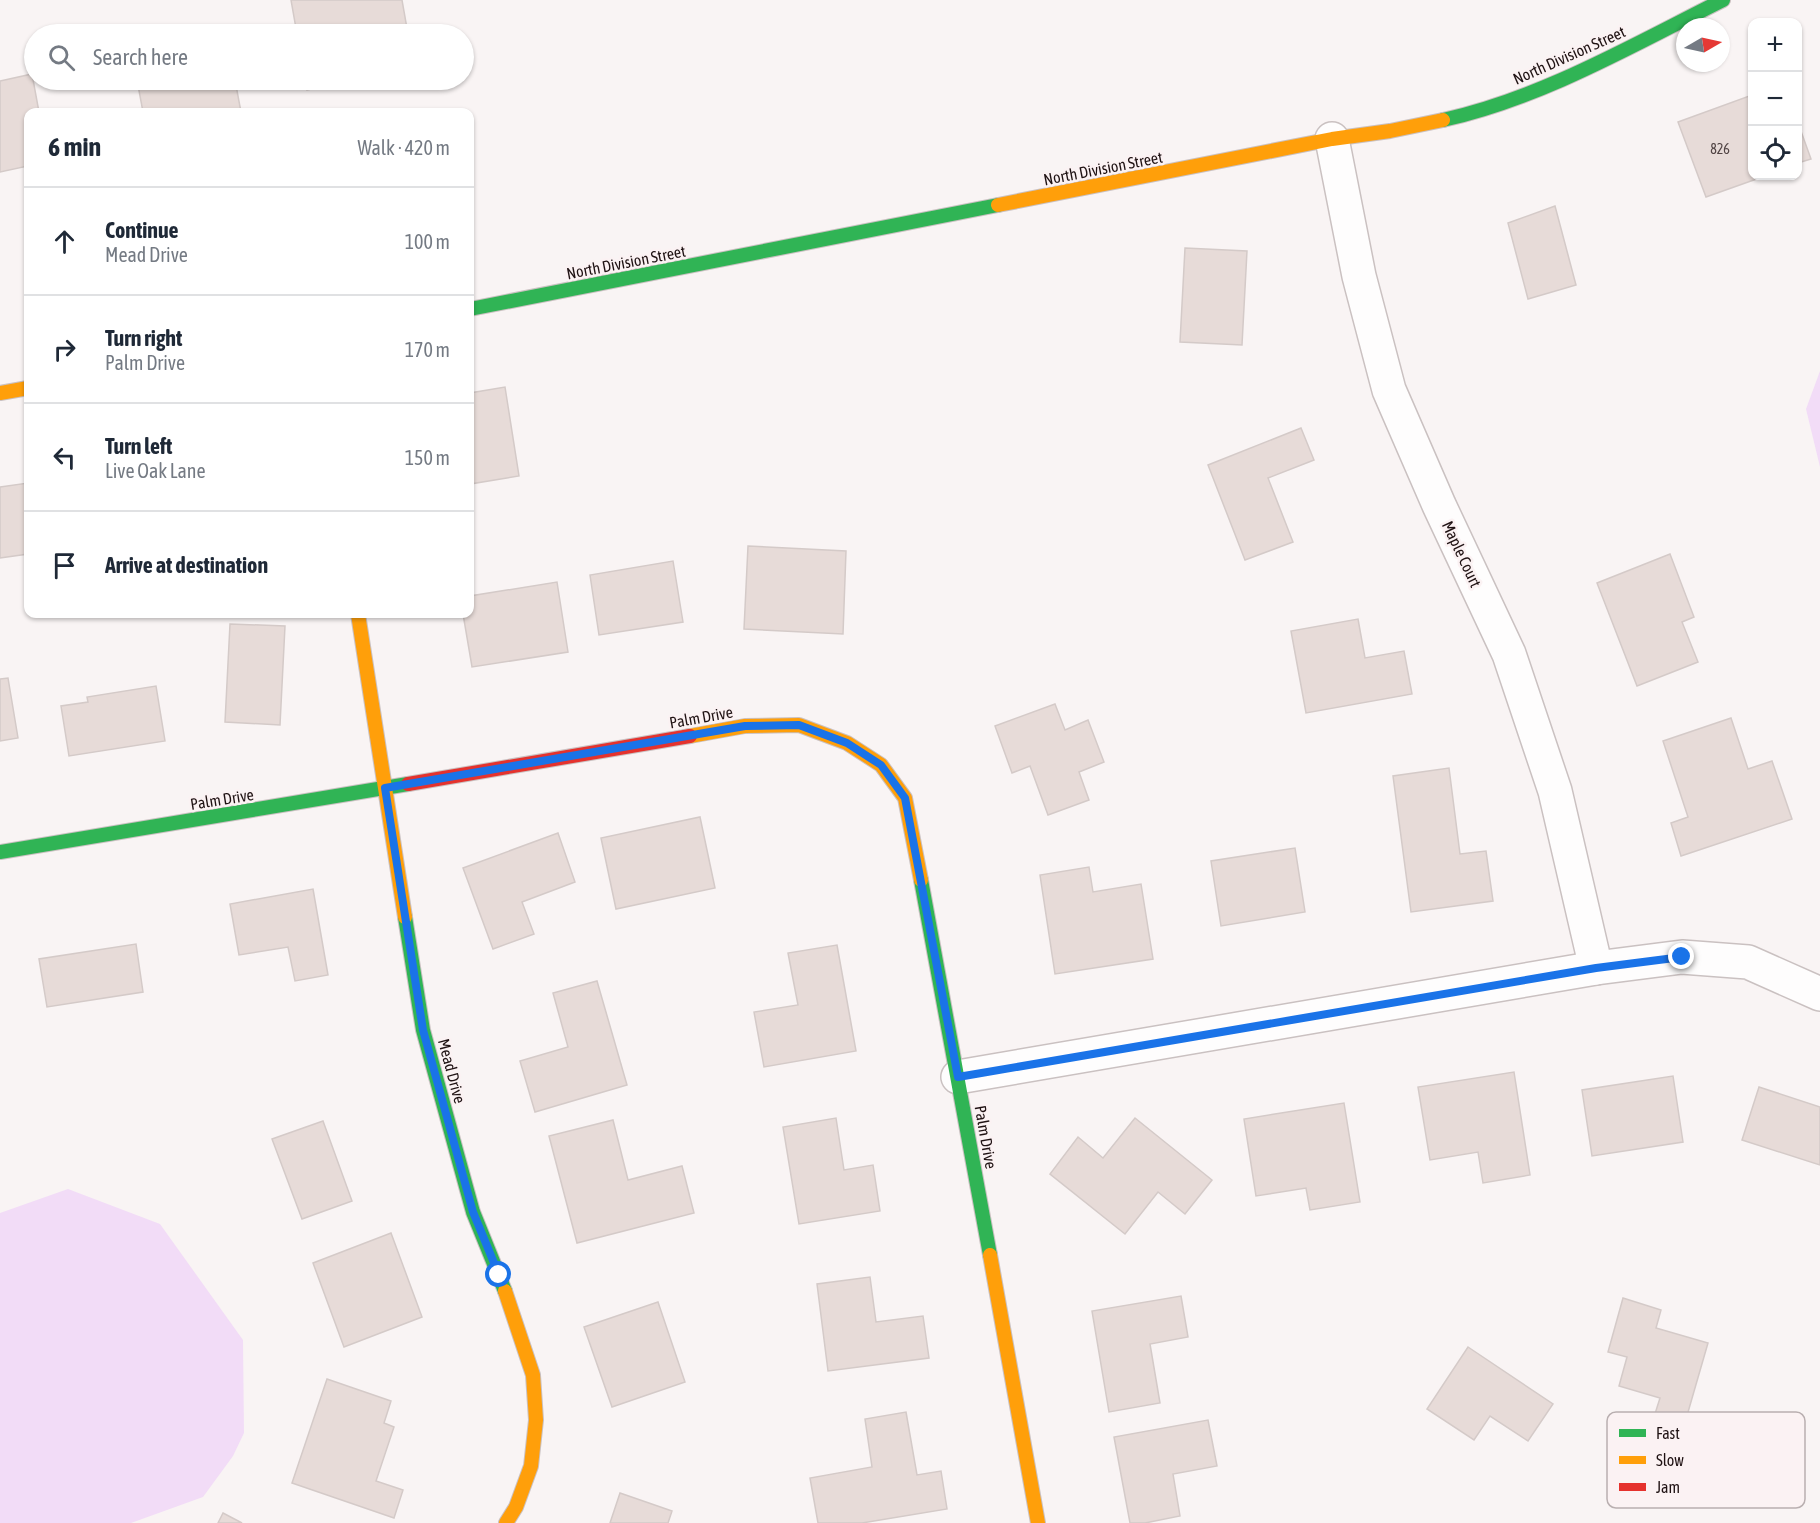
<!DOCTYPE html>
<html lang="en">
<head>
<meta charset="utf-8">
<style>
  :root { --surface:#fff; --page:#f2f2f3; --text:#1f2937; --muted:#747a83; --line:#e0e1e3 }
  body { margin:0; font-family:"Asap Condensed",sans-serif; background:var(--page); color:var(--text) }
  .controls { position:absolute; right:18px; top:18px; display:grid; overflow:hidden; border-radius:12px; box-shadow:0 2px 4px #0004 }
  .controls button { width:54px; height:54px; display:grid; place-items:center; padding:0; border:0; border-bottom:2px solid var(--line); background:var(--surface); color:var(--text); font:30px sans-serif }
  .compass { position:absolute; left:1676px; top:18px; width:54px; height:54px; border-radius:50%; background:var(--surface); box-shadow:0 2px 4px #0004; rotate:81deg }
  .stop { position:absolute; width:18px; height:18px; margin:-14px; border:4px solid #1a73e8; border-radius:50%; background:#fff }
  .stop.end { background:#1a73e8; border-color:#fff; box-shadow:0 2px 6px #0008 }
  .list { margin:0; padding:0; list-style:none }
  h2 { display:flex; justify-content:space-between; align-items:center; height:78px; margin:0; padding:0 24px; font-size:26px }
  h2 small { font-size:20px; font-weight:400; color:var(--muted) }
  .list li { display:grid; grid-template-columns:39px 1fr auto; gap:18px; align-items:center; box-sizing:border-box; height:108px; padding:0 24px; border-top:2px solid var(--line) }
  .list b { display:block; font-size:22px; white-space:nowrap }
  .list p { margin:0; font-size:20px; white-space:nowrap; color:var(--muted) }
  .list em { font-size:20px; font-style:normal; color:var(--muted) }
  .icon { flex:none; width:33px; height:33px; fill:none; stroke:currentColor; stroke-width:2; stroke-linecap:round; stroke-linejoin:round }
  .map { position:relative; flex:none; width:1820px; height:1523px; overflow:hidden }
  .search { position:absolute; background:var(--surface); box-shadow:0 2px 4px #0004; left:24px; top:24px; width:450px; height:66px; display:flex; align-items:center; gap:15px; box-sizing:border-box; padding:0 21px; border-radius:33px; color:var(--muted); font-size:22px }
  .panel { position:absolute; background:var(--surface); box-shadow:0 2px 4px #0004; left:24px; top:108px; width:450px; height:510px; border-radius:12px }
  .map>svg:first-child { display:block }
  .water { fill:#f2dcf7 }
  .building { fill:#e7dbd8; stroke:#d4cac8; stroke-width:1.5 }
  .lines { fill:none; stroke-linecap:round; stroke-linejoin:round }
  .street-casing { stroke:#cac1c1; stroke-width:36 }
  .fast-casing { stroke:#cac1c1; stroke-width:16 }
  .slow-casing { stroke:#cac1c1; stroke-width:16 }
  .jam-casing { stroke:#cac1c1; stroke-width:16 }
  .street { stroke:#fefdfd; stroke-width:33 }
  .fast { stroke:#30b455; stroke-width:14 }
  .slow { stroke:#ff9f0a; stroke-width:14 }
  .jam { stroke:#e5322d; stroke-width:14 }
  .route { stroke:#1a73e8; stroke-width:8 }
  .labels { text-anchor:middle; stroke-width:5; stroke-linejoin:round; paint-order:stroke }
  .number-label { font-size:14px; fill:#514444 }
  .street-label { font-size:16px; fill:#1f1213; stroke:#fbf2f3 }
  .key { fill:#fbf2f3; stroke:#b9afb0; stroke-width:1.5 }
  .key-label { font-size:16px; fill:#1f1213 }
</style>
</head>
<body>
<div class="map">
<svg width="1820" height="1523" viewBox="0 0 1820 1523">
  <rect width="100%" height="100%" fill="#f9f4f4"/>
  <!-- water -->
  <g class="water">
    <path d="M1820,371v96l-14,-58z"/>
    <path d="M68,1189l92,35 83,116 1,93 -11,23 -30,41 -72,26h-131v-310z"/>
  </g>
  <!-- building -->
  <g class="building">
    <path d="M291,0h111l6,34h-111z"/>
    <path d="M227,28l1,6h-39z"/>
    <path d="M32,74l7,38h-11v54l-28,6v-91z"/>
    <path d="M137,80h98l6,32h-98z"/>
    <path d="M305,80h55l-53,10z"/>
    <path d="M1752,95v81h13l-59,21 -28,-75z"/>
    <path d="M1798,123l13,36 -13,4z"/>
    <path d="M1555,206l21,79 -48,14 -20,-76z"/>
    <path d="M1185,248l62,3 -5,94 -62,-3z"/>
    <path d="M505,387l14,89 -49,8v-91z"/>
    <path d="M1301,428l13,32 -46,18 25,64 -48,18 -37,-95z"/>
    <path d="M28,483v71l-28,4v-71z"/>
    <path d="M748,546l98,5 -3,83 -99,-5z"/>
    <path d="M1670,554l24,63 -12,5 16,40 -61,24 -40,-103z"/>
    <path d="M673,561l10,61 -84,13 -9,-60z"/>
    <path d="M557,582l11,70 -96,15 -9,-53h7v-18z"/>
    <path d="M1358,619l7,39 39,-7 8,43 -106,19 -15,-82z"/>
    <path d="M230,624l55,2 -5,99 -55,-3z"/>
    <path d="M8,678l10,60 -18,3v-62z"/>
    <path d="M156,686l9,55 -96,15 -8,-50 27,-4 -1,-5z"/>
    <path d="M1055,704l10,26 23,-10 16,42 -25,10 10,28 -41,15 -18,-49 -18,7 -17,-47z"/>
    <path d="M1731,718l17,51 24,-8 20,58 -111,37 -10,-33 17,-6 -25,-76z"/>
    <path d="M1449,768l11,86 26,-3 7,50 -82,11 -18,-136z"/>
    <path d="M700,817l15,71 -99,21 -15,-71z"/>
    <path d="M558,833l17,49 -53,20 12,32 -41,15 -30,-81z"/>
    <path d="M1295,848l10,64 -84,14 -10,-65z"/>
    <path d="M1089,867l4,25 48,-8 12,75 -98,15 -15,-99z"/>
    <path d="M313,889l15,86 -33,6 -7,-34 -49,8 -9,-51z"/>
    <path d="M136,944l7,48 -96,15 -8,-48z"/>
    <path d="M837,945l19,106 -92,16 -10,-55 44,-7 -10,-52z"/>
    <path d="M597,981l30,104 -92,27 -15,-51 48,-14 -15,-54z"/>
    <path d="M1514,1072l16,103 -47,8 -5,-31 -48,8 -12,-73z"/>
    <path d="M1673,1076l10,66 -91,14 -10,-66z"/>
    <path d="M1759,1087l61,20v58l-78,-25z"/>
    <path d="M1344,1103l16,99 -50,8 -4,-22 -50,8 -12,-77z"/>
    <path d="M836,1118l8,52 29,-5 7,46 -81,13 -16,-97z"/>
    <path d="M1135,1118l77,62 -27,34 -27,-22 -33,42 -75,-60 28,-37 25,21z"/>
    <path d="M613,1120l15,60 54,-14 12,47 -117,30 -28,-107z"/>
    <path d="M323,1121l29,80 -50,18 -30,-80z"/>
    <path d="M391,1233l31,84 -78,30 -31,-84z"/>
    <path d="M870,1277l6,45 47,-6 6,42 -101,13 -11,-87z"/>
    <path d="M1181,1296l7,41 -38,7 10,59 -51,9 -17,-101z"/>
    <path d="M1623,1298l38,12 -5,18 52,15 -24,83 -30,-9 6,-19 -41,-12 8,-29 -19,-5z"/>
    <path d="M658,1302l27,80 -73,25 -28,-80z"/>
    <path d="M1468,1347l85,57 -25,37 -38,-25 -16,24 -47,-31z"/>
    <path d="M327,1379l64,22 -7,22 10,4 -18,54 27,9 -9,28 -102,-35z"/>
    <path d="M906,1412l11,63 24,-4 6,38 -85,14h-44l-8,-45 62,-11 -7,-48z"/>
    <path d="M1208,1420l9,46 -44,8 7,42 -35,7h-15l-16,-86z"/>
    <path d="M620,1493l52,18 -4,12h-58z"/>
    <path d="M223,1513l19,10h-24z"/>
  </g>
  <g class="lines">
    <!-- street casing -->
    <g class="street-casing">
      <g id="street">
        <path d="M1332,139l27,137 30,114 50,115 70,149 46,137 41,177"/>
        <path d="M958,1077l638,-109 86,-11 66,5 72,32"/>
      </g>
    </g>
    <!-- fast casing -->
    <g class="fast-casing">
      <g id="fast">
        <path d="M1443,120c99,-22 190,-75 280,-120"/>
        <path d="M470,309l528,-104"/>
        <path d="M0,852l408,-68"/>
        <path d="M921,880l69,375"/>
        <path d="M405,917l18,113 50,182 32,79"/>
      </g>
    </g>
    <!-- slow casing -->
    <g class="slow-casing">
      <g id="slow">
        <path d="M998,205l334,-66 58,-8 53,-11"/>
        <path d="M0,393l28,-5"/>
        <path d="M358,614l47,303"/>
        <path d="M690,736l55,-10 54,-1 48,18 34,22 24,33 16,82"/>
        <path d="M990,1255l48,268"/>
        <path d="M505,1291l28,84 3,45 -5,46 -15,41 -10,16"/>
      </g>
    </g>
    <!-- jam casing -->
    <g class="jam-casing">
      <path id="jam" d="M408,784l282,-48"/>
    </g>
    <!-- street -->
    <use href="#street" class="street"/>
    <!-- fast -->
    <use href="#fast" class="fast"/>
    <!-- slow -->
    <use href="#slow" class="slow"/>
    <!-- jam -->
    <use href="#jam" class="jam"/>
  </g>
  <g class="lines">
    <!-- route -->
    <path class="route" d="M499,1275l-26,-63 -50,-182 -38,-242 360,-62 54,-1 48,18 34,22 24,33 53,279 638,-109 86,-11"/>
  </g>
  <g class="labels">
    <!-- number labels -->
    <g class="number-label">
      <text x="1720" y="154">826</text>
    </g>
    <!-- street labels -->
    <g class="street-label">
      <text transform="translate(1569 55) rotate(-24)" y="6">North Division Street</text>
      <text transform="translate(1103 168) rotate(-11)" y="6">North Division Street</text>
      <text transform="translate(626 262) rotate(-11)" y="6">North Division Street</text>
      <text transform="translate(1462 554) rotate(65)" y="6">Maple Court</text>
      <text transform="translate(701 717) rotate(-10)" y="6">Palm Drive</text>
      <text transform="translate(222 799) rotate(-9)" y="6">Palm Drive</text>
      <text transform="translate(452 1071) rotate(75)" y="6">Mead Drive</text>
      <text transform="translate(986 1137) rotate(80)" y="6">Palm Drive</text>
    </g>
  </g>
  <!-- legend -->
  <rect x="1607" y="1412" width="198" height="96" rx="9" class="key"/>
  <rect x="1619" y="1429" width="27" height="8" fill="#30b455"/>
  <rect x="1619" y="1456" width="27" height="8" fill="#ff9f0a"/>
  <rect x="1619" y="1483" width="27" height="8" fill="#e5322d"/>
  <g class="key-label">
    <text x="1656" y="1439">Fast</text>
    <text x="1656" y="1466">Slow</text>
    <text x="1656" y="1493">Jam</text>
  </g>
</svg>
<div class="controls">
<button>+</button>
<button>−</button>
<button><svg class="icon" aria-label="locate" viewBox="0 0 24 24"><circle cx="12" cy="12" r="6"/><path d="M12 2v4M12 18v4M2 12h4M18 12h4"/></svg></button>
</div>
<svg class="compass" viewBox="-18 -18 36 36"><path d="M0-13l5 13h-10z" fill="#e53935"/><path d="M0 13l5-13h-10z" fill="#747a83"/></svg>
<div class="stop" style="left:499px;top:1275px"></div>
<div class="stop end" style="left:1682px;top:957px"></div>
<div class="search"><svg class="icon" aria-label="search" viewBox="0 0 24 24"><circle cx="10" cy="10" r="6"/><path d="M15 15l6 6"/></svg>Search here</div>
<section class="panel">
<h2>6 min<small>Walk · 420 m</small></h2>
<ul class="list">
<li><svg class="icon" aria-label="ahead" viewBox="0 0 24 24"><path d="M12 20V5M6 11l6-6 6 6"/></svg><div><b>Continue</b><p>Mead Drive</p></div><em>100 m</em></li>
<li><svg class="icon" aria-label="right" viewBox="0 0 24 24"><path d="M7 20v-9h11M14 6l5 5-5 5"/></svg><div><b>Turn right</b><p>Palm Drive</p></div><em>170 m</em></li>
<li><svg class="icon" aria-label="left" viewBox="0 0 24 24"><path d="M17 20v-9H6M10 6l-5 5 5 5"/></svg><div><b>Turn left</b><p>Live Oak Lane</p></div><em>150 m</em></li>
<li><svg class="icon" aria-label="arrive" viewBox="0 0 24 24"><path d="M6 21V4h12l-3 4 3 4H6"/></svg><div><b>Arrive at destination</b></div></li>
</ul>
</section>
</div>
</body>
</html>
